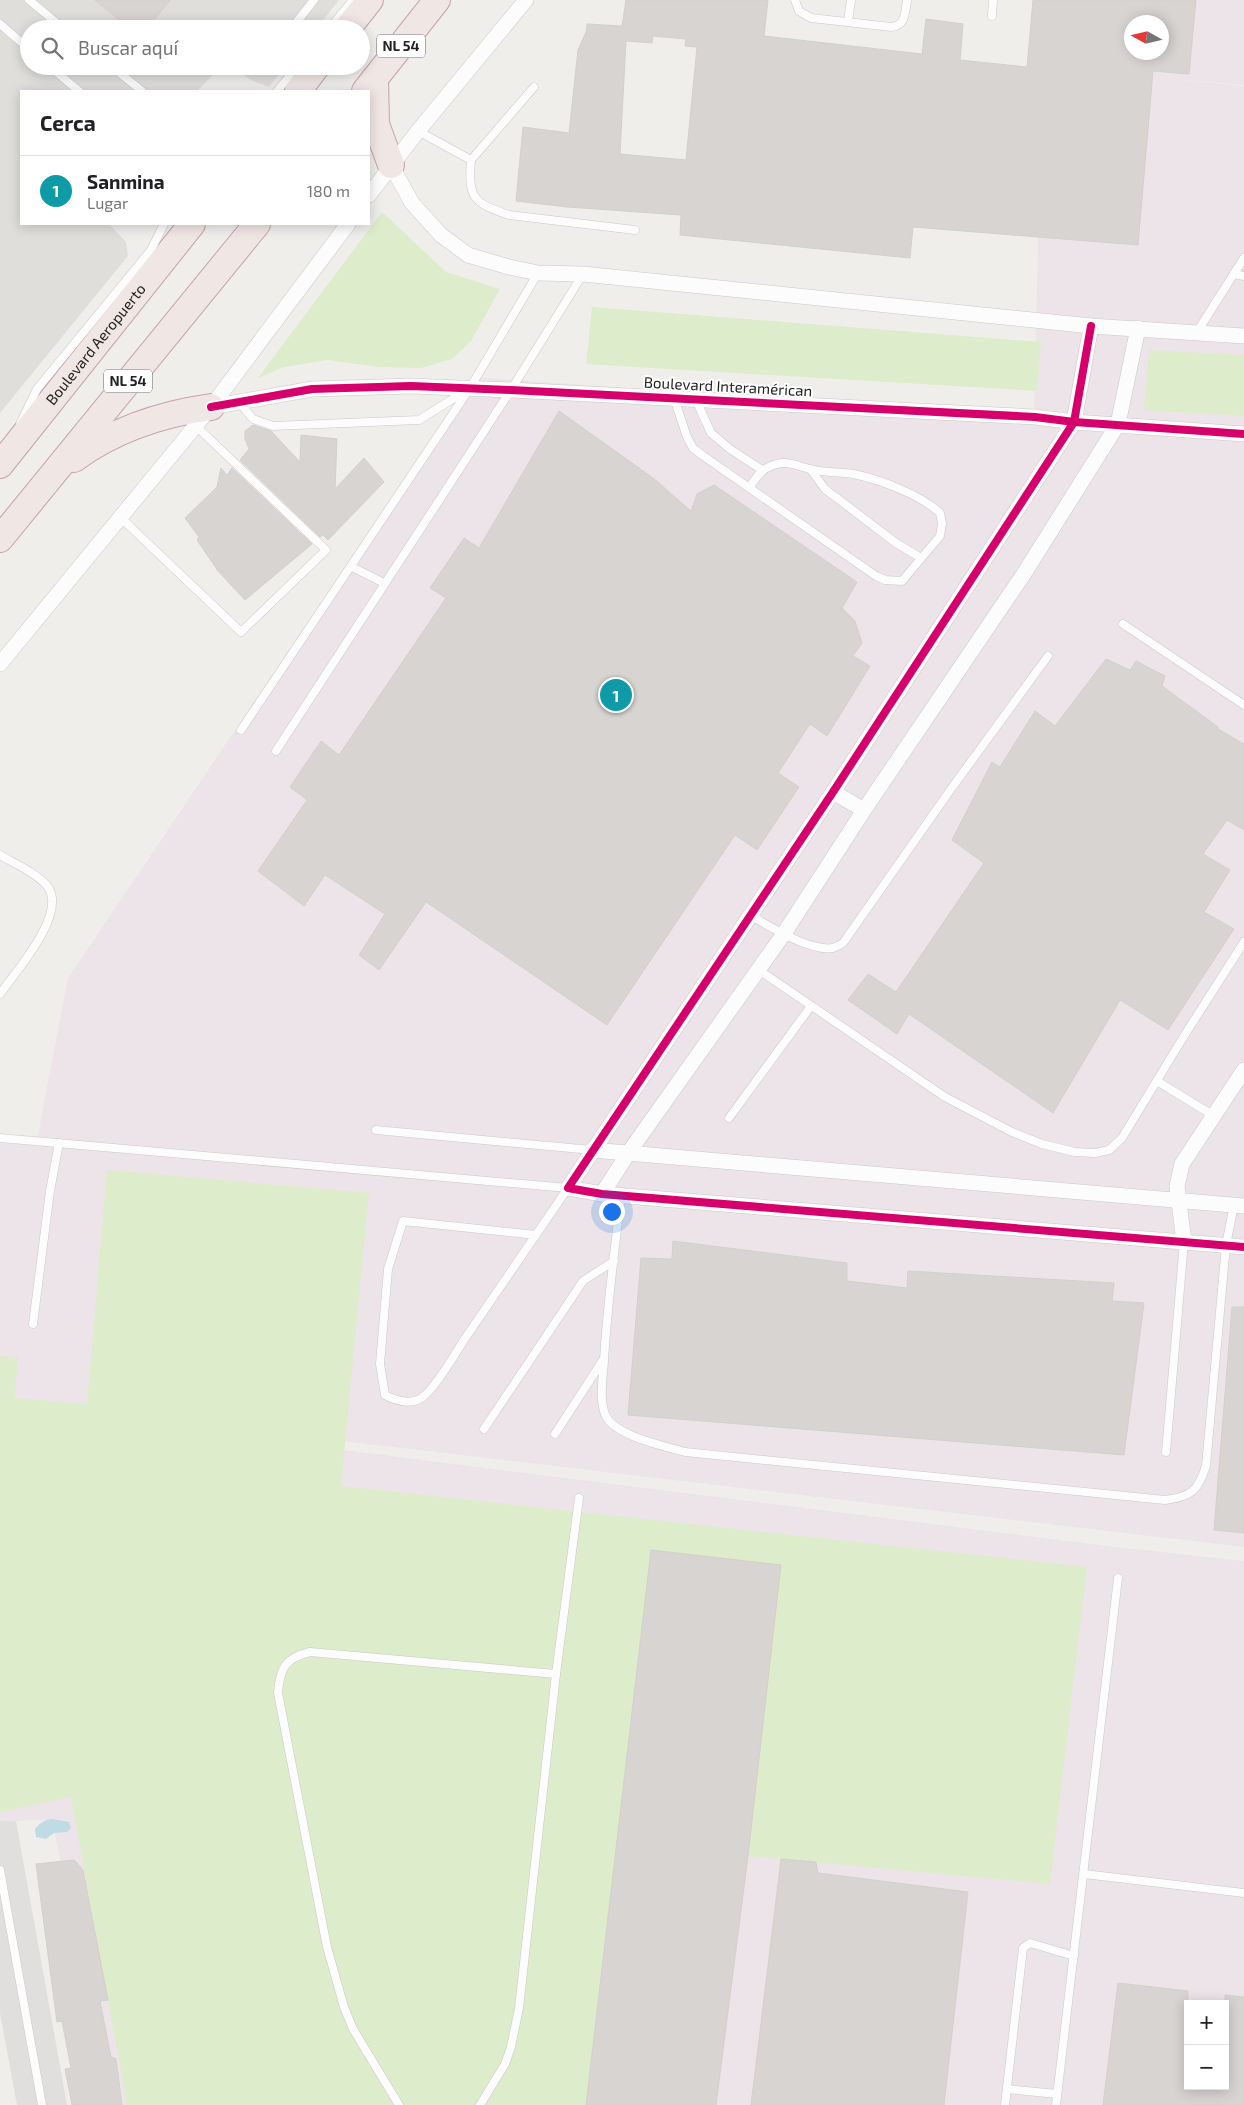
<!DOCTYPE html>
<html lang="es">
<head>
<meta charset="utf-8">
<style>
  :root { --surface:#fff; --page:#f6f6f6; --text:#202124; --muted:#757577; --line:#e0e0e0; --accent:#6a6968 }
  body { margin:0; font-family:"Exo 2",sans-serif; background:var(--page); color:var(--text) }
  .controls { position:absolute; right:15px; bottom:15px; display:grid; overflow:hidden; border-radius:0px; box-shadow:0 2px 12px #0003 }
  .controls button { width:45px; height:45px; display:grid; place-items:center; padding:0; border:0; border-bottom:1px solid var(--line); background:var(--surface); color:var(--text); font:25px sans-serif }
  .compass { position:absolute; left:1124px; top:15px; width:45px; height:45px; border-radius:50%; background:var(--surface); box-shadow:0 2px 12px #0003; rotate:278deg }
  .you { position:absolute; left:611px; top:1211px; width:18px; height:18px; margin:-12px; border:4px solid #fff; border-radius:50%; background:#1a73e8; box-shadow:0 0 0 8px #1a73e833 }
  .badge { display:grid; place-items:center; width:32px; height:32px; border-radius:50%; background:var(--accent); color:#fff; font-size:16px; font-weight:700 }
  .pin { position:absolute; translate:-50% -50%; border:2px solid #fff; box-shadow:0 1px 5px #0006 }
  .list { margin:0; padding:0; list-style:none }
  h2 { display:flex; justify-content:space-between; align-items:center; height:65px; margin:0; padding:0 20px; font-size:21px }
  h2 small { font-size:16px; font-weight:400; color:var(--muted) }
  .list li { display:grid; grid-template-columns:32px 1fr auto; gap:15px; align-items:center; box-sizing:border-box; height:70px; padding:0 20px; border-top:1px solid var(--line) }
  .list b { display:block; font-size:19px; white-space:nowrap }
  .list p { margin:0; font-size:16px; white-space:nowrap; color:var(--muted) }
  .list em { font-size:16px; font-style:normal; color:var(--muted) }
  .icon { flex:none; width:28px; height:28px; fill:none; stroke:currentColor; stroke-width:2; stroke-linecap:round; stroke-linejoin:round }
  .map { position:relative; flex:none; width:1244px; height:2105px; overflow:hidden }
  .search { position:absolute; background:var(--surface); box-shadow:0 2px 12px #0003; left:20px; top:20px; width:350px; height:55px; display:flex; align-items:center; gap:12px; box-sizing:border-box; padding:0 18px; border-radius:28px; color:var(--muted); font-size:19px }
  .panel { position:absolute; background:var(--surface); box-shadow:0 2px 12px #0003; left:20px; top:90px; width:350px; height:135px; border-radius:0px }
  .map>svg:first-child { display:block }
  .industrial { fill:#ede4e9; fill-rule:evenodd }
  .airport { fill:#e0deda }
  .grass { fill:#ddeccb }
  .parking { fill:#e0dfde }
  .water { fill:#bfdbe3 }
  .building { fill:#d7d4d2; stroke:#d3d0cc; fill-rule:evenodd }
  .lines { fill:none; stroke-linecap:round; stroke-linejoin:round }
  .service-casing { stroke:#c9c8c7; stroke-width:9 }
  .minor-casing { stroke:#c9c8c7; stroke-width:16 }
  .trunk-casing { stroke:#c5a2ac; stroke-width:28 }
  .service { stroke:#fdfcfc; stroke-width:8 }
  .minor { stroke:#fdfcfc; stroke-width:15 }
  .trunk { stroke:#f0e6e4; stroke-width:26 }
  .cycleway-casing { stroke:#fff; stroke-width:11 }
  .cycleway { stroke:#d6006c; stroke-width:8 }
  .labels { text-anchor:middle; stroke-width:4; stroke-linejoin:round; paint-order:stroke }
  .shield { fill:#fff; stroke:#646464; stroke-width:1 }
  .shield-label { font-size:14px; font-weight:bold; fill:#222 }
  .street-label { font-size:15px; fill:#222; stroke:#fff }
</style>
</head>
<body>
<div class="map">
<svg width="1244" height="2105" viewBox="0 0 1244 2105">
  <rect width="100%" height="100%" fill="#f0eeeb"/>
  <!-- industrial -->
  <g class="industrial">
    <path d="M1050,0h194v85l-84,-7 84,8v1461l-1244,-146v-258l36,2 32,-167 405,-601 561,40 8,-349zM1132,22h30v30h-30z"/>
    <path d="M0,1407l1116,140 128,14v544h-1132l-60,-285 -52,1zM1188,2004h37v82h-37z"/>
  </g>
  <!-- airport -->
  <path class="airport" d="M0,0h339l-23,29h-287v37h257l-17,21 -18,-7 -18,-11h-14l-22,22h-176v133h88l17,18 2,14 -128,157z"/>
  <!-- grass -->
  <g class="grass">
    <path d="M382,212l64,60 54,17 -29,52 -19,18 -31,9 -41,-1 -53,-7 -43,7 -26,11z"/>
    <path d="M592,307l449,35 -4,49 -451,-27z"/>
    <path d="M1149,350l95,5v61l-100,-6z"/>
    <path d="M107,1170l262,23 -28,293 746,81 -37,317 -302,-28 -32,249h-589l-56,-308 -71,15v-456l18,1 -3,41 72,6z"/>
  </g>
  <!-- parking -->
  <path class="parking" d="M0,1821h16l51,284h-50l-17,-92z"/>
  <!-- water -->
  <path class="water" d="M52,1819l17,3 2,6 -4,4 -13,1 -8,6 -10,-2 -1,-8c5,-6 9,-9 17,-10z"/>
  <!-- building -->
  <g class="building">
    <path d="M95,0h75l-23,29h-17z"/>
    <path d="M626,0h142l-4,36 158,18 4,-35 37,5 -3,36 67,7 6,-67h163l-7,74 -36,-3 -15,174 -225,-18 -3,31 -230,-23 1,-20 -114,-8 -51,-6 7,-74 46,6 9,-83 8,-18 1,-8 35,2zM1132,22h30v30h-30zM653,36l33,3 -1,7 12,1 -11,113 -66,-6 6,-113 26,2z"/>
    <path d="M559,411l94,67 38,33 6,-17 17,-9 143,97 -15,26 13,13 7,22 -9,13 17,10 -43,70 -17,-12 -32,49 21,14 -42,63 -22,-15 -128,190 -181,-123 -47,68 -20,-15 26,-41 -60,-39 -21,31 -46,-35 49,-71 -17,-13 31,-46 18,14 107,-157 -16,-10 34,-50 15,10z"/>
    <path d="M253,425l18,6 29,31 1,-27 36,4 -2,50 29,-31 20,24 -56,58 -5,-5 -3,2 -80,-77 9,-11 -4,-10v-8z"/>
    <path d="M221,468l6,7 5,-7 80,76 -67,56 -27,-29 -21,-31 2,-3 -14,-19 32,-31z"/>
    <path d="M1106,659l24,11 6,-9 29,15 -3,10 56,41v2l26,15v86l-17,-10 -24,34 27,16 -26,42 30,17 -66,101 -48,-30 -67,113 -144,-99 -12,20 -49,-34 20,-26 28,18 88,-129 -32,-23 40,-78 8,5 35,-56 20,15z"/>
    <path d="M673,1241l174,22v18l60,7 1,-17 206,12 -2,18 32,2 -20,152 -496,-40 13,-157 31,1z"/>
    <path d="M1232,1307h12v226l-30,-3z"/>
    <path d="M651,1550l130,15 -33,291 -32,249h-130z"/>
    <path d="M781,1859l35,3 2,11 150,19 -24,213h-193z"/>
    <path d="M74,1860l9,10 25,130 -8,1 11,56 5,2 6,46h-50l-7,-36 6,-1 -9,-47 -5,1 -21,-158z"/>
    <path d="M1118,1983l70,8v95h37v-91l19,2v108h-141z"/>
  </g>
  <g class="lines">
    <!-- service casing -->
    <g class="service-casing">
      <g id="service">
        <path d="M29,0l35,29"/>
        <path d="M795,0l4,11 12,7 80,9c15,-1 14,-15 16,-27"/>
        <path d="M992,16l1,-16"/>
        <path d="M848,22l3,-22"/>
        <path d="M0,24l29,25"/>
        <path d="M291,29l23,-29"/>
        <path d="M329,29l24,-29"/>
        <path d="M49,66l30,25"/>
        <path d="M111,66l31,25"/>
        <path d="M277,91l21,-25"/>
        <path d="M418,131l53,29c-3,38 2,43 38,55l126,15"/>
        <path d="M471,160l63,-73"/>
        <path d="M1234,274l10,2"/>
        <path d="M1197,332l47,-74"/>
        <path d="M674,398l13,39 6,11 9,7 174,121 9,4 17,1 38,-45 2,-13 -2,-10c-19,-18 -61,-34 -87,-39 -14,-2 -29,-1 -43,-5 -13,-3 -23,-9 -37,-4 -12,4 -17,13 -24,23"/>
        <path d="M696,400l15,33 19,16 32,21"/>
        <path d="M239,402l14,17 20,7 146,-6 48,-30"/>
        <path d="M20,424l17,-35 114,-139 13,-26"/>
        <path d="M811,470l14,19 71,54 25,15"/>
        <path d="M120,517l121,115 85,-82 -130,-124"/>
        <path d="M352,567l32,16"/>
        <path d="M1123,624l121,81"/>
        <path d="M241,730l229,-342 68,-115"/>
        <path d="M276,751l235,-361 72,-116"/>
        <path d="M0,855c15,9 37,18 48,32 19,28 -32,84 -48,107"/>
        <path d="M750,915c19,11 60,37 83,33 3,-1 7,-3 10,-5l108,-154 97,-133"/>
        <path d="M759,970l186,127 67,35 30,12 33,8 20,1 14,-3 13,-12 62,-102 60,-94"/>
        <path d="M1157,1081l57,35"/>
        <path d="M729,1118l82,-112"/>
        <path d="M376,1130l216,20"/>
        <path d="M0,1138l568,50c-34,50 -69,101 -104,152 -9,14 -28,47 -40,56 -11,10 -28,5 -39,-1l-5,-31 8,-95 15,-48 133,14"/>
        <path d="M621,1194c-6,56 -14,111 -17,167 -1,16 -5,37 1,53 8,22 60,32 80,38l480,48c26,-3 33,-9 41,-34l20,-221 8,-40"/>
        <path d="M33,1324l17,-133 9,-48"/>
        <path d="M484,1429l99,-148 31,-20"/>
        <path d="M555,1434l48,-74"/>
        <path d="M1166,1452l18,-210"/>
        <path d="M0,1870l42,235"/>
        <path d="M1084,1874l160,19"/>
        <path d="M1007,2089l50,5"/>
        <path d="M399,2105l-46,-76 -9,-22 -17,-60 -49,-254c2,-25 7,-35 32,-41l246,22"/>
        <path d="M480,2105l25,-41 6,-17 8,-39 37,-334 23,-176"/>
        <path d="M1005,2105l18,-157 7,-5 44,13"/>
        <path d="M1056,2105l62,-527"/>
      </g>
    </g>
    <!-- minor casing -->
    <g class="minor-casing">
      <g id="minor">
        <path d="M391,165l21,38 29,32 27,20 41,12 29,6 45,1 508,52 153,10"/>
        <path d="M369,195l49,-64 108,-131"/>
        <path d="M1091,326l-17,96 -241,370 -265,396 34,6 642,53"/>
        <path d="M211,407l101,-18 99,-3 100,4 524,27 39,5 170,12"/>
        <path d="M0,664l211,-257 137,-183"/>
        <path d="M833,792l31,18"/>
        <path d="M592,1150l652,56"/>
        <path d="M602,1194l27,-42 154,-217 81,-125 161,-238 93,-148 20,-96"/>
        <path d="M1184,1242l-7,-56 5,-22 62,-94"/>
      </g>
    </g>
    <!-- trunk casing -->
    <g class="trunk-casing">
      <g id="trunk">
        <path d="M347,29l23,-29"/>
        <path d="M375,79l1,45 15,41"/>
        <path d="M298,91l19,-25"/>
        <path d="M365,91l72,-91"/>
        <path d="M74,459c41,-30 87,-45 137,-52"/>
        <path id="s1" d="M0,465l192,-241"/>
        <path d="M0,539l257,-315"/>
      </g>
    </g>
    <!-- service -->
    <use href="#service" class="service"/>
    <!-- minor -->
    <use href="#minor" class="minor"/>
    <!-- trunk -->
    <use href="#trunk" class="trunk"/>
    <!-- cycleway casing -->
    <g class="cycleway-casing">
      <g id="cycleway">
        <path d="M1091,326l-17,96 -241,370 -265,396 34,6 642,53"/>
        <path d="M211,407l101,-18 99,-3 100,4 524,27 39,5 170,12"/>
      </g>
    </g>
    <!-- cycleway -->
    <use href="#cycleway" class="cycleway"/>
  </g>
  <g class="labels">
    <!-- shield labels -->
    <g class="shield">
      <rect x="377" y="34.5" width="48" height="23" rx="4"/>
      <rect x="104" y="369.5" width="48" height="23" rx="4"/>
    </g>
    <g class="shield-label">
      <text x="401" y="51">NL 54</text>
      <text x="128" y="386">NL 54</text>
    </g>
    <!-- street labels -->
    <g class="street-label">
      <text dy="5" stroke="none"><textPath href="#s1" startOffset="154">Boulevard Aeropuerto</textPath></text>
      <text transform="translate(728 387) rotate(3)" y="5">Boulevard Interamérican</text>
    </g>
  </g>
</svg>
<div class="controls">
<button>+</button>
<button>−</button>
</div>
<svg class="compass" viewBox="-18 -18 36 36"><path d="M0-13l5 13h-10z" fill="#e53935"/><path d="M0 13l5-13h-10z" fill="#757577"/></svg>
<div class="you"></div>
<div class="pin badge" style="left:616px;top:695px;background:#0f9aa8">1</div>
<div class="search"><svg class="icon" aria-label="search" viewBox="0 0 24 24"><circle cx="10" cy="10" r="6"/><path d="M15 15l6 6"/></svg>Buscar aquí</div>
<section class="panel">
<h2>Cerca<small></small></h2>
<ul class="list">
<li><span class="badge" style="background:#0f9aa8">1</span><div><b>Sanmina</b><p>Lugar</p></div><em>180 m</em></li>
</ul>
</section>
</div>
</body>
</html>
